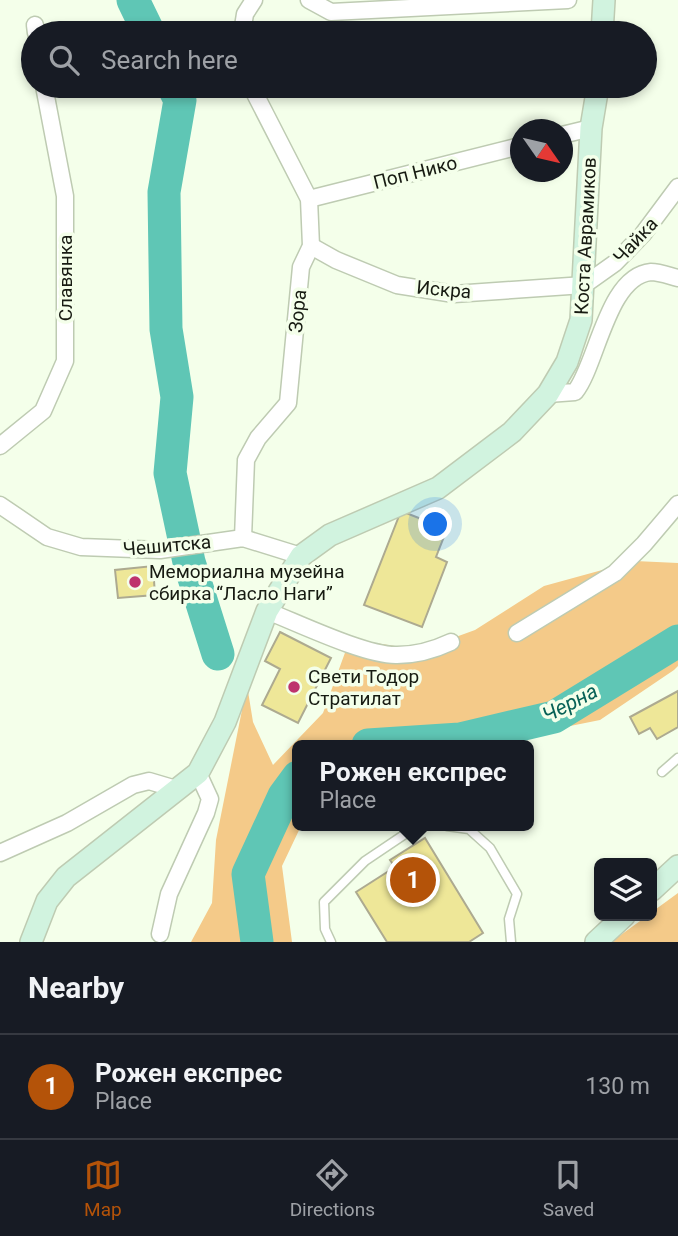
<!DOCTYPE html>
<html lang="en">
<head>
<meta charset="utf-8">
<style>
  :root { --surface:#171b24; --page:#242831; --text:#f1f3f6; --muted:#9ea1a6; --line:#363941; --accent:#b45309 }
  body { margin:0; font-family:Roboto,sans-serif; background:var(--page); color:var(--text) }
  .controls { position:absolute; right:21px; bottom:21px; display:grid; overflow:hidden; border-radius:10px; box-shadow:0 4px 10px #0003 }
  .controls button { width:63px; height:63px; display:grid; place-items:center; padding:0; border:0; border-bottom:2px solid var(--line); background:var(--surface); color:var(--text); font:35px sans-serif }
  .compass { position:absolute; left:510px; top:119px; width:63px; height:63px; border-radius:50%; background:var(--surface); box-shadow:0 4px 10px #0003; rotate:124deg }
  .you { position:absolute; left:436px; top:525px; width:24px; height:24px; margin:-18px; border:5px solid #fff; border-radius:50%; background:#1a73e8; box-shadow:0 0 0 10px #1a73e833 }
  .badge { display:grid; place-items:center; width:46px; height:46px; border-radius:50%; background:var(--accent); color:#fff; font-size:23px; font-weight:700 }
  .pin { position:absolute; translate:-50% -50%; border:4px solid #fff; box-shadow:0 2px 7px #0006 }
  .popup { position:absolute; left:292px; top:740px; width:242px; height:91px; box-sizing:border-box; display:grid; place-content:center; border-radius:10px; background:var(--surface); filter:drop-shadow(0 2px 5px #0005); font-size:23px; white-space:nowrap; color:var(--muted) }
  .popup b { font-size:26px; color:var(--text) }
  .popup::after { content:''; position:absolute; left:50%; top:100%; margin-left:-14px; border:14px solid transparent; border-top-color:var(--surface) }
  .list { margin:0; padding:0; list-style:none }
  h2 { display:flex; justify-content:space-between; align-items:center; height:91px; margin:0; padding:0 28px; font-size:30px }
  h2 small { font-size:23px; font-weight:400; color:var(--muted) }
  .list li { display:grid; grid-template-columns:46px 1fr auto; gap:21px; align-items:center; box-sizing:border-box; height:105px; padding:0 28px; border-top:2px solid var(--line) }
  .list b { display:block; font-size:26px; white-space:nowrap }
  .list p { margin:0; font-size:23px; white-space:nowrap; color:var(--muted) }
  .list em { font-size:23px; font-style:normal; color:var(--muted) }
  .icon { flex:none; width:38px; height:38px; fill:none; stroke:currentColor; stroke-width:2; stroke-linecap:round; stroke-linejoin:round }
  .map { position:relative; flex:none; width:678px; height:942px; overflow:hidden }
  .search { position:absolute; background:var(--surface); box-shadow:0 4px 10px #0003; left:21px; right:21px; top:21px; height:77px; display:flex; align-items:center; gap:18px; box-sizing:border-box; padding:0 24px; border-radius:38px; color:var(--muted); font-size:26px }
  .sheet { height:196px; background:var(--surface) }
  nav { display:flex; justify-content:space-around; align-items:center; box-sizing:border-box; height:98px; border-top:2px solid var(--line); background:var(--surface); font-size:19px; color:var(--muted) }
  nav a { display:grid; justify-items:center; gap:4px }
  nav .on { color:var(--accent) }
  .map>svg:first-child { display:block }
  .green { fill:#f4ca89 }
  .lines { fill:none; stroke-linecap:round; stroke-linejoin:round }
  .river { stroke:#5fc6b5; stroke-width:33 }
  .building { fill:#eee798; stroke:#adaa90; stroke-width:2 }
  .lane-casing { stroke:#becbb2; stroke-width:11 }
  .street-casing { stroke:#becbb2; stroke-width:19 }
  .secondary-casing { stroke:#becbb2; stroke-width:24 }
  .lane { stroke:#fff; stroke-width:8 }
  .street { stroke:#fff; stroke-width:16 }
  .secondary { stroke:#d1f3df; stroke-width:21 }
  .poi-dot { fill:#be336d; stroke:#f4ffea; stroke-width:2.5 }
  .labels { text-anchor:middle; stroke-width:7; stroke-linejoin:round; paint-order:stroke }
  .street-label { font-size:19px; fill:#171b12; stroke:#f4ffea }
  .poi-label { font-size:19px; fill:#171b12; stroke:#f4ffea; text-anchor:start }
  .water-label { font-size:21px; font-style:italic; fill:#076156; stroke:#f4ffea }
</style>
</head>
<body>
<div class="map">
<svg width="678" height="942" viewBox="0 0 678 942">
  <rect width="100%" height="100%" fill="#f4ffea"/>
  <!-- green -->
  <g class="green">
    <path d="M635,561l43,2v103l-4,4 -74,50 -124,25h-178v81h3l-19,40 10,76h-101l21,-39 4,-63 31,-155 6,37 20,43 50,-52 27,-74 70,11 55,-20 69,-44z"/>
    <path d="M678,893v49h-67l36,-26h5v-4z"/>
  </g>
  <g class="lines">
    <!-- river -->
    <g class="river">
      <path d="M133,0l16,33"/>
      <path d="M173,86l7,14 -16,92 2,137 11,68 -7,76 19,89 29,92"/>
      <path d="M368,745l92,-6 94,-22 124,-76"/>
      <path d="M257,942l-9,-68 36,-78 14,-19"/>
    </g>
  </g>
  <!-- building -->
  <g class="building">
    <path d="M401,511l46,18 -11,28 11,5 -25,65 -58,-22z"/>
    <path d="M153,566l2,29 -37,3 -3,-28z"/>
    <path d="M280,632l51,26 -33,65 -36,-18 18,-36 -15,-8z"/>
    <path d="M678,691v36l-21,12 -7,-11 -11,6 -9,-17z"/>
    <path d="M425,838l58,95 -14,9h-82l-31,-50 39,-25 -5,-7z"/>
  </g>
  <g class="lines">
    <!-- lane casing -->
    <g class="lane-casing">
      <g id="lane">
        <path d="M662,772l16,-14"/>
        <path d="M447,826l22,3 21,19 27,46 -8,25 2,23"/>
        <path d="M331,942l-6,-13 -1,-27 41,-41 52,-35"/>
      </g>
    </g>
    <!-- street casing -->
    <g class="street-casing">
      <g id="street">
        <path d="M309,0l22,12 237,-12"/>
        <path d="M35,25l1,8"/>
        <path d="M242,33l3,-19 9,-14"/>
        <path d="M562,135l29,-7"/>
        <path d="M309,199l211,-53"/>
        <path d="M311,246l25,14 61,25 57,9 130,-9 31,-22 28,-29 35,-47"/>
        <path d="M548,394l27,-2c22,-27 32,-116 76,-120 8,0 19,4 27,6"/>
        <path d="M0,446l43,-35 22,-50v-165l-21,-110"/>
        <path d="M0,505l47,32 34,10 79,3 83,-12 58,18"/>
        <path d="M243,538l3,-78 12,-22 30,-35 13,-136 10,-21 -2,-47 -58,-113"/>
        <path d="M267,611c31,12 99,45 130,44 19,0 37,-5 54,-13"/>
        <path d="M517,633l98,-60 29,-29 34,-40"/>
        <path d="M0,853l67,-30 66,-38 16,-4 27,8"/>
        <path d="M160,934l9,-40 37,-81 4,-14 -12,-26"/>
      </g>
    </g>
    <!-- secondary casing -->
    <g class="secondary-casing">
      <g id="secondary">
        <path d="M602,33l2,-33"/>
        <path d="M652,890l26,-24"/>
        <path d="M31,942l16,-41 19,-24 132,-104 27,-51 42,-111 34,-55 29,-21 108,-47 74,-56 36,-38 19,-32 14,-42 10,-192 7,-42"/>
        <path d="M596,942l28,-26"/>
      </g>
    </g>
    <!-- lane -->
    <use href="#lane" class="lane"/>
    <!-- street -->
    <use href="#street" class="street"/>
    <!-- secondary -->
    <use href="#secondary" class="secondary"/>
  </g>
  <!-- markers -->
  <g class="poi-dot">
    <circle cx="135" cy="582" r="7"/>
    <circle cx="294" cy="687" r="7"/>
  </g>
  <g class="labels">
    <!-- street labels -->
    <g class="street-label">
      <text transform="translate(415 172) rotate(-14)" y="7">Поп Нико</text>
      <text transform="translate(585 236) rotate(-87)" y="7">Коста Аврамиков</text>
      <text transform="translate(635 240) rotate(-47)" y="7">Чайка</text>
      <text transform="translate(65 278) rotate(-90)" y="7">Славянка</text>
      <text transform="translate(444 289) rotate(5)" y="7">Искра</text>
      <text transform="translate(297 311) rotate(-84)" y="7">Зора</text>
      <text transform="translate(167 545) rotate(-5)" y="7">Чешитска</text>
    </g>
    <!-- poi labels -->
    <g class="poi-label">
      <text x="149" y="578">Мемориална музейна<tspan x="149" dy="22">сбирка “Ласло Наги”</tspan></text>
      <text x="308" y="683">Свети Тодор<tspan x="308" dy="22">Стратилат</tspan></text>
    </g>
    <!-- water labels -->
    <g class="water-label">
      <text transform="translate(570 703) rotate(-27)" y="7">Черна</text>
    </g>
  </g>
</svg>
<div class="controls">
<button><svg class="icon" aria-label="layers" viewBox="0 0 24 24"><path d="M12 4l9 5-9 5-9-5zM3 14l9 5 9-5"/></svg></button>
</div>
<svg class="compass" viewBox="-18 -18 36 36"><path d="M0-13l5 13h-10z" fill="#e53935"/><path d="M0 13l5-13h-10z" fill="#9ea1a6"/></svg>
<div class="you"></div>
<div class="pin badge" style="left:413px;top:880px">1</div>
<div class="popup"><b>Рожен експрес</b>Place</div>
<div class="search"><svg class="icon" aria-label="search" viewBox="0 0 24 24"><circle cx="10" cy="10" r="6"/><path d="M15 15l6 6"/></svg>Search here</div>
</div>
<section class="sheet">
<h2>Nearby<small></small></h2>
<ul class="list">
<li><span class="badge">1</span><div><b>Рожен експрес</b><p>Place</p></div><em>130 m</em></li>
</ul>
</section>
<nav>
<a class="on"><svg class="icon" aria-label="map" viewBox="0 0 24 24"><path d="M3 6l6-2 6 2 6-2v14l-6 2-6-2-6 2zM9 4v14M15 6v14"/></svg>Map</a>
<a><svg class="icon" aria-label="directions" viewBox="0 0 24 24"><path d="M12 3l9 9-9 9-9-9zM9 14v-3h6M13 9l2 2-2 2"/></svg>Directions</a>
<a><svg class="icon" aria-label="saved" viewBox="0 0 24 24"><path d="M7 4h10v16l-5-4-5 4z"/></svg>Saved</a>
</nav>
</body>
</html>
